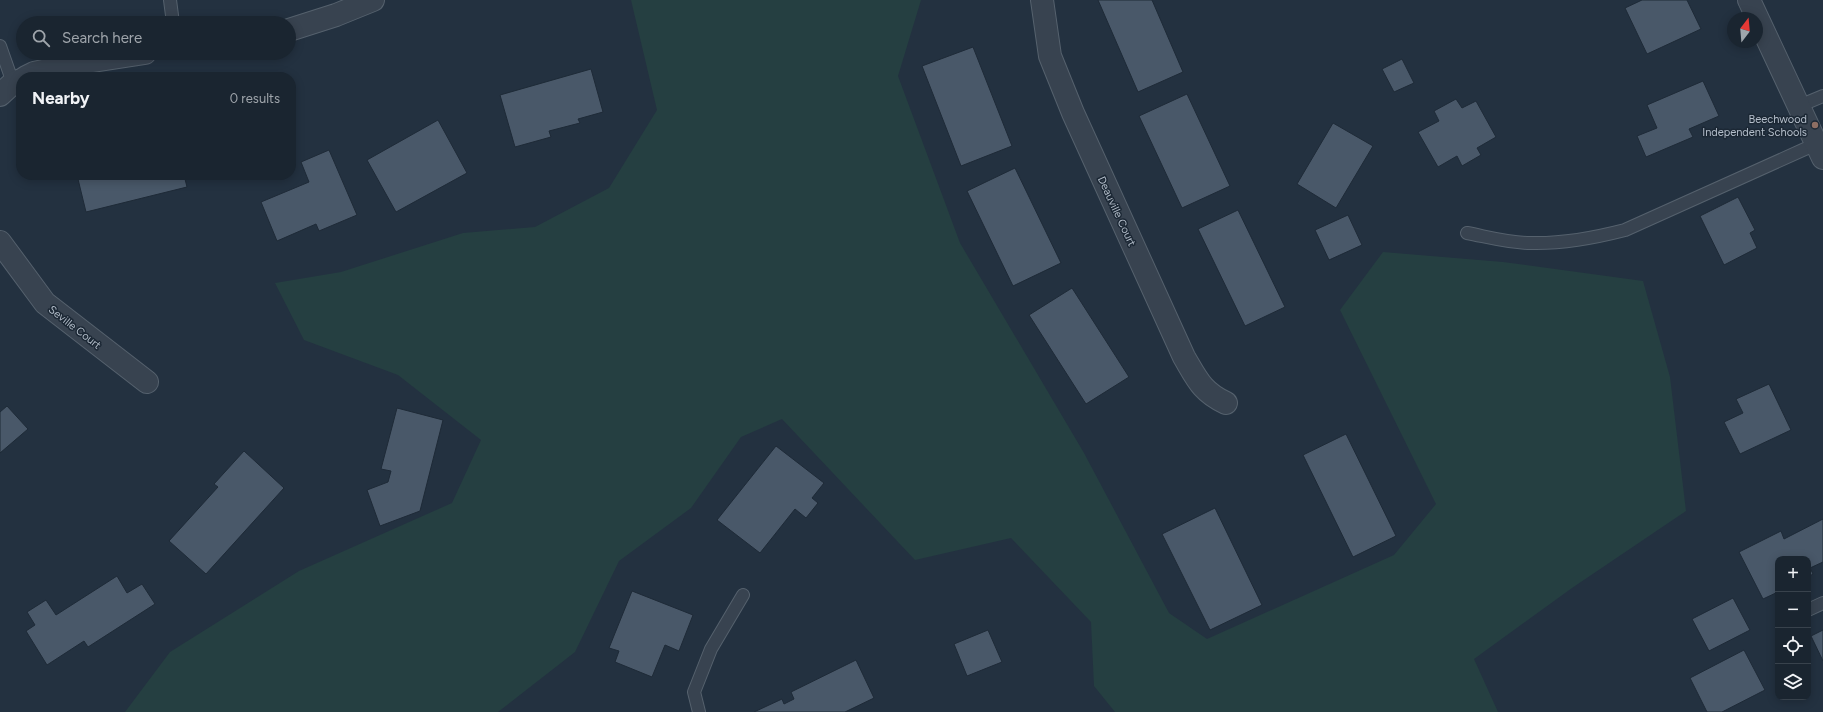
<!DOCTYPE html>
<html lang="en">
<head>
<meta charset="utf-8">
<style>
  :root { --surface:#1a2530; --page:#232d38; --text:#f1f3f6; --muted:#9fa5ab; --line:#38424c }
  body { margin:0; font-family:Figtree,sans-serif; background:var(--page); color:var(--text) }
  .controls { position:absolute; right:12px; bottom:12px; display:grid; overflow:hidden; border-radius:8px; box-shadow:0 2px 10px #0003 }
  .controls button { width:36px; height:36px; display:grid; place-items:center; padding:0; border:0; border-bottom:1px solid var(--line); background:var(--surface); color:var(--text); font:20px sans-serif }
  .compass { position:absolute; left:1727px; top:12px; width:36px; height:36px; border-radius:50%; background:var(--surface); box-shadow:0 2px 10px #0003; rotate:16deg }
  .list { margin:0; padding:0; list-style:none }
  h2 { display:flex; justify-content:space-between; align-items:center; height:52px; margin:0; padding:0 16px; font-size:17px }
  h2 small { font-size:13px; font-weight:400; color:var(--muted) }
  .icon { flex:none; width:22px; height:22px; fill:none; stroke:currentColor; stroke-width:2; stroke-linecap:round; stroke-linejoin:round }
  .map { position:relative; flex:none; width:1823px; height:712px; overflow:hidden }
  .search { position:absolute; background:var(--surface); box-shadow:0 2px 10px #0003; left:16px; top:16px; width:280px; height:44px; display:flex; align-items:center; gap:10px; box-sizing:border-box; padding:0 14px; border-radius:22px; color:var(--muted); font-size:15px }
  .panel { position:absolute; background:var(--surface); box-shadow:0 2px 10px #0003; left:16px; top:72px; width:280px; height:108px; border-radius:16px }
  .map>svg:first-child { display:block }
  .green { fill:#253f41 }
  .building { fill:#495869; stroke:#1e2a37 }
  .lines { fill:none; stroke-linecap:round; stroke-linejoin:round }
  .service-casing { stroke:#55616d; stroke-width:14 }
  .minor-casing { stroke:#55616d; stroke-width:24 }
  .service { stroke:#384350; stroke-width:12 }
  .minor { stroke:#384350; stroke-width:22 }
  .education-dot { fill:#8d6e63; stroke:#1c2835; stroke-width:1.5 }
  .labels { text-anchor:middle; stroke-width:3; stroke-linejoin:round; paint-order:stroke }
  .poi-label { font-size:11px; fill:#b4beca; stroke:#1c2835; text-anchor:end }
  .street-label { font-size:11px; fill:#b4beca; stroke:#1c2835 }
</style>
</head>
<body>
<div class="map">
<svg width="1823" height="712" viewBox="0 0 1823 712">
  <rect width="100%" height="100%" fill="#233140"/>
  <!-- green -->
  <path class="green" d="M631,0h290l-23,76 62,167 124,210 85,160 38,26 187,-84 42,-51 -96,-194 43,-58 120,10 140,19 27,96 16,134 -114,77 -98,71 24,53h-383l-21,-26 -3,-64 -80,-84 -96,22 -133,-141 -41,18 -50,71 -72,53 -44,91 -77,60h-373l45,-60 129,-81 153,-68 29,-63 -83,-65 -94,-35 -29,-57 66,-11 122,-39 72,-6 74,-39 48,-78z"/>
  <!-- building -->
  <g class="building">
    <path d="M1098,0h54l31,72 -45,20z"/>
    <path d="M1642,0h45l14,29 -54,25 -22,-46z"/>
    <path d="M973,47l39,99 -51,20 -39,-100z"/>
    <path d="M1402,59l12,24 -20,9 -12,-23z"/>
    <path d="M591,69l12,43 -25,7 2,4 -31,8 2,6 -36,10 -15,-52z"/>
    <path d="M1703,81l16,35 -30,13 4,8 -47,20 -9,-21 20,-8 -10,-23z"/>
    <path d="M1187,94l43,92 -48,22 -43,-92z"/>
    <path d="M1456,99l6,9 14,-7 20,36 -19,11 4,7 -19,11 -5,-10 -19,11 -20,-35 21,-11 -5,-10z"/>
    <path d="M438,120l29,53 -71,39 -29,-52z"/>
    <path d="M1333,123l40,23 -37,62 -39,-24z"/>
    <path d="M329,150l28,65 -38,16 -3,-7 -39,17 -16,-39 48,-20 -8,-20z"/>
    <path d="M1015,168l46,95 -48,23 -46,-95z"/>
    <path d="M77,175h107l3,12 -101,25z"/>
    <path d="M1738,197l17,33 -5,3 7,15 -33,17 -24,-49z"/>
    <path d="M1238,210l47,97 -40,19 -47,-97z"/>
    <path d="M1348,215l14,30 -33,15 -14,-30z"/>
    <path d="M1072,288l57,89 -43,27 -57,-89z"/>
    <path d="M1769,384l22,46 -51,24 -16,-32 19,-9 -7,-14z"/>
    <path d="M7,406l21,23 -28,24v-41z"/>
    <path d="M397,408l46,12 -23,91 -40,15 -13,-36 21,-8 3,-11 -10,-2z"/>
    <path d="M1346,434l50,102 -43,21 -50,-102z"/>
    <path d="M776,446l48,37 -12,15 6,5 -12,15 -11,-9 -35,44 -43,-33z"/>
    <path d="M244,451l40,37 -78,86 -37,-33 49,-54 -4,-3z"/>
    <path d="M1215,508l47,97 -52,25 -48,-96z"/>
    <path d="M1823,519v43l-13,6 3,6 -5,3v-18h-30v33l-15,7 -24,-47 42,-21 3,8z"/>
    <path d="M117,576l10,17 15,-9 13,20 -67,43 -4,-6 -37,24 -21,-34 9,-6 -8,-13 19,-12 10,15z"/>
    <path d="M632,591l61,24 -14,36 -14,-6 -13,32 -37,-15 4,-11 -10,-3z"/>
    <path d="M1733,598l17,32 -41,21 -17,-32z"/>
    <path d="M988,630l14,32 -35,14 -13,-32z"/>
    <path d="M1823,630v31l-12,-25z"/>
    <path d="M1744,650l21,40 -43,22h-15l-17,-34z"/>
    <path d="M856,660l18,38 -29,14h-91l28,-13 2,5 10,-5 -3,-7z"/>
  </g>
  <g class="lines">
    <!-- service casing -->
    <g class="service-casing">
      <g id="service">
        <path d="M170,0l3,23"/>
        <path d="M0,46l13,37"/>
        <path d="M1799,106l24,-10"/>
        <path d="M1467,233c21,4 42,10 63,10 32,1 64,-5 95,-13l191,-86"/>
        <path d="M1808,610l15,-7"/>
        <path d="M699,712l-5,-20 17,-43 32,-54"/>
      </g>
    </g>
    <!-- minor casing -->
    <g class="minor-casing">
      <g id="minor">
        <path d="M1042,0l8,56 23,57 111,244c13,22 18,35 42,46"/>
        <path d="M1749,0l74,158"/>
        <path d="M289,30l47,-15 37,-15"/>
        <path d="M26,77l8,-4 46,-10 65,-10"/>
        <path d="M0,95l13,-12 8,-3"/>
        <path d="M0,242l45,61 102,79"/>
      </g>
    </g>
    <!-- service -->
    <use href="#service" class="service"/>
    <!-- minor -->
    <use href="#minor" class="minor"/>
  </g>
  <!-- markers -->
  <circle class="education-dot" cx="1815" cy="125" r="4"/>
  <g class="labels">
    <!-- poi labels -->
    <g class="poi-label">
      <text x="1807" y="123">Beechwood<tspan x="1807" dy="13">Independent Schools</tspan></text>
    </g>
    <!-- street labels -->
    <g class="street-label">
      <text transform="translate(1117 211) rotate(65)" y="4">Deauville Court</text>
      <text transform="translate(75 327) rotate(38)" y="4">Seville Court</text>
    </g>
  </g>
</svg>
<div class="controls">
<button>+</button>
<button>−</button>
<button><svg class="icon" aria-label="locate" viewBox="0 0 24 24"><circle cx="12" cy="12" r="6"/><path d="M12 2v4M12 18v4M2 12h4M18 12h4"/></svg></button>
<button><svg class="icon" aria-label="layers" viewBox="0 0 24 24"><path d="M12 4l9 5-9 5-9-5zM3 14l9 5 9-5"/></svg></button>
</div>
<svg class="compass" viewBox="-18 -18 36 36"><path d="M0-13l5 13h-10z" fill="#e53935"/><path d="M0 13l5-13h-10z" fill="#9fa5ab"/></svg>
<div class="search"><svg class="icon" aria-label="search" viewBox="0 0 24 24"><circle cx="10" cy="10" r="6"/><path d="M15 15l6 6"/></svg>Search here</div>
<section class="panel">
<h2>Nearby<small>0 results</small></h2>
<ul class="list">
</ul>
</section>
</div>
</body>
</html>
